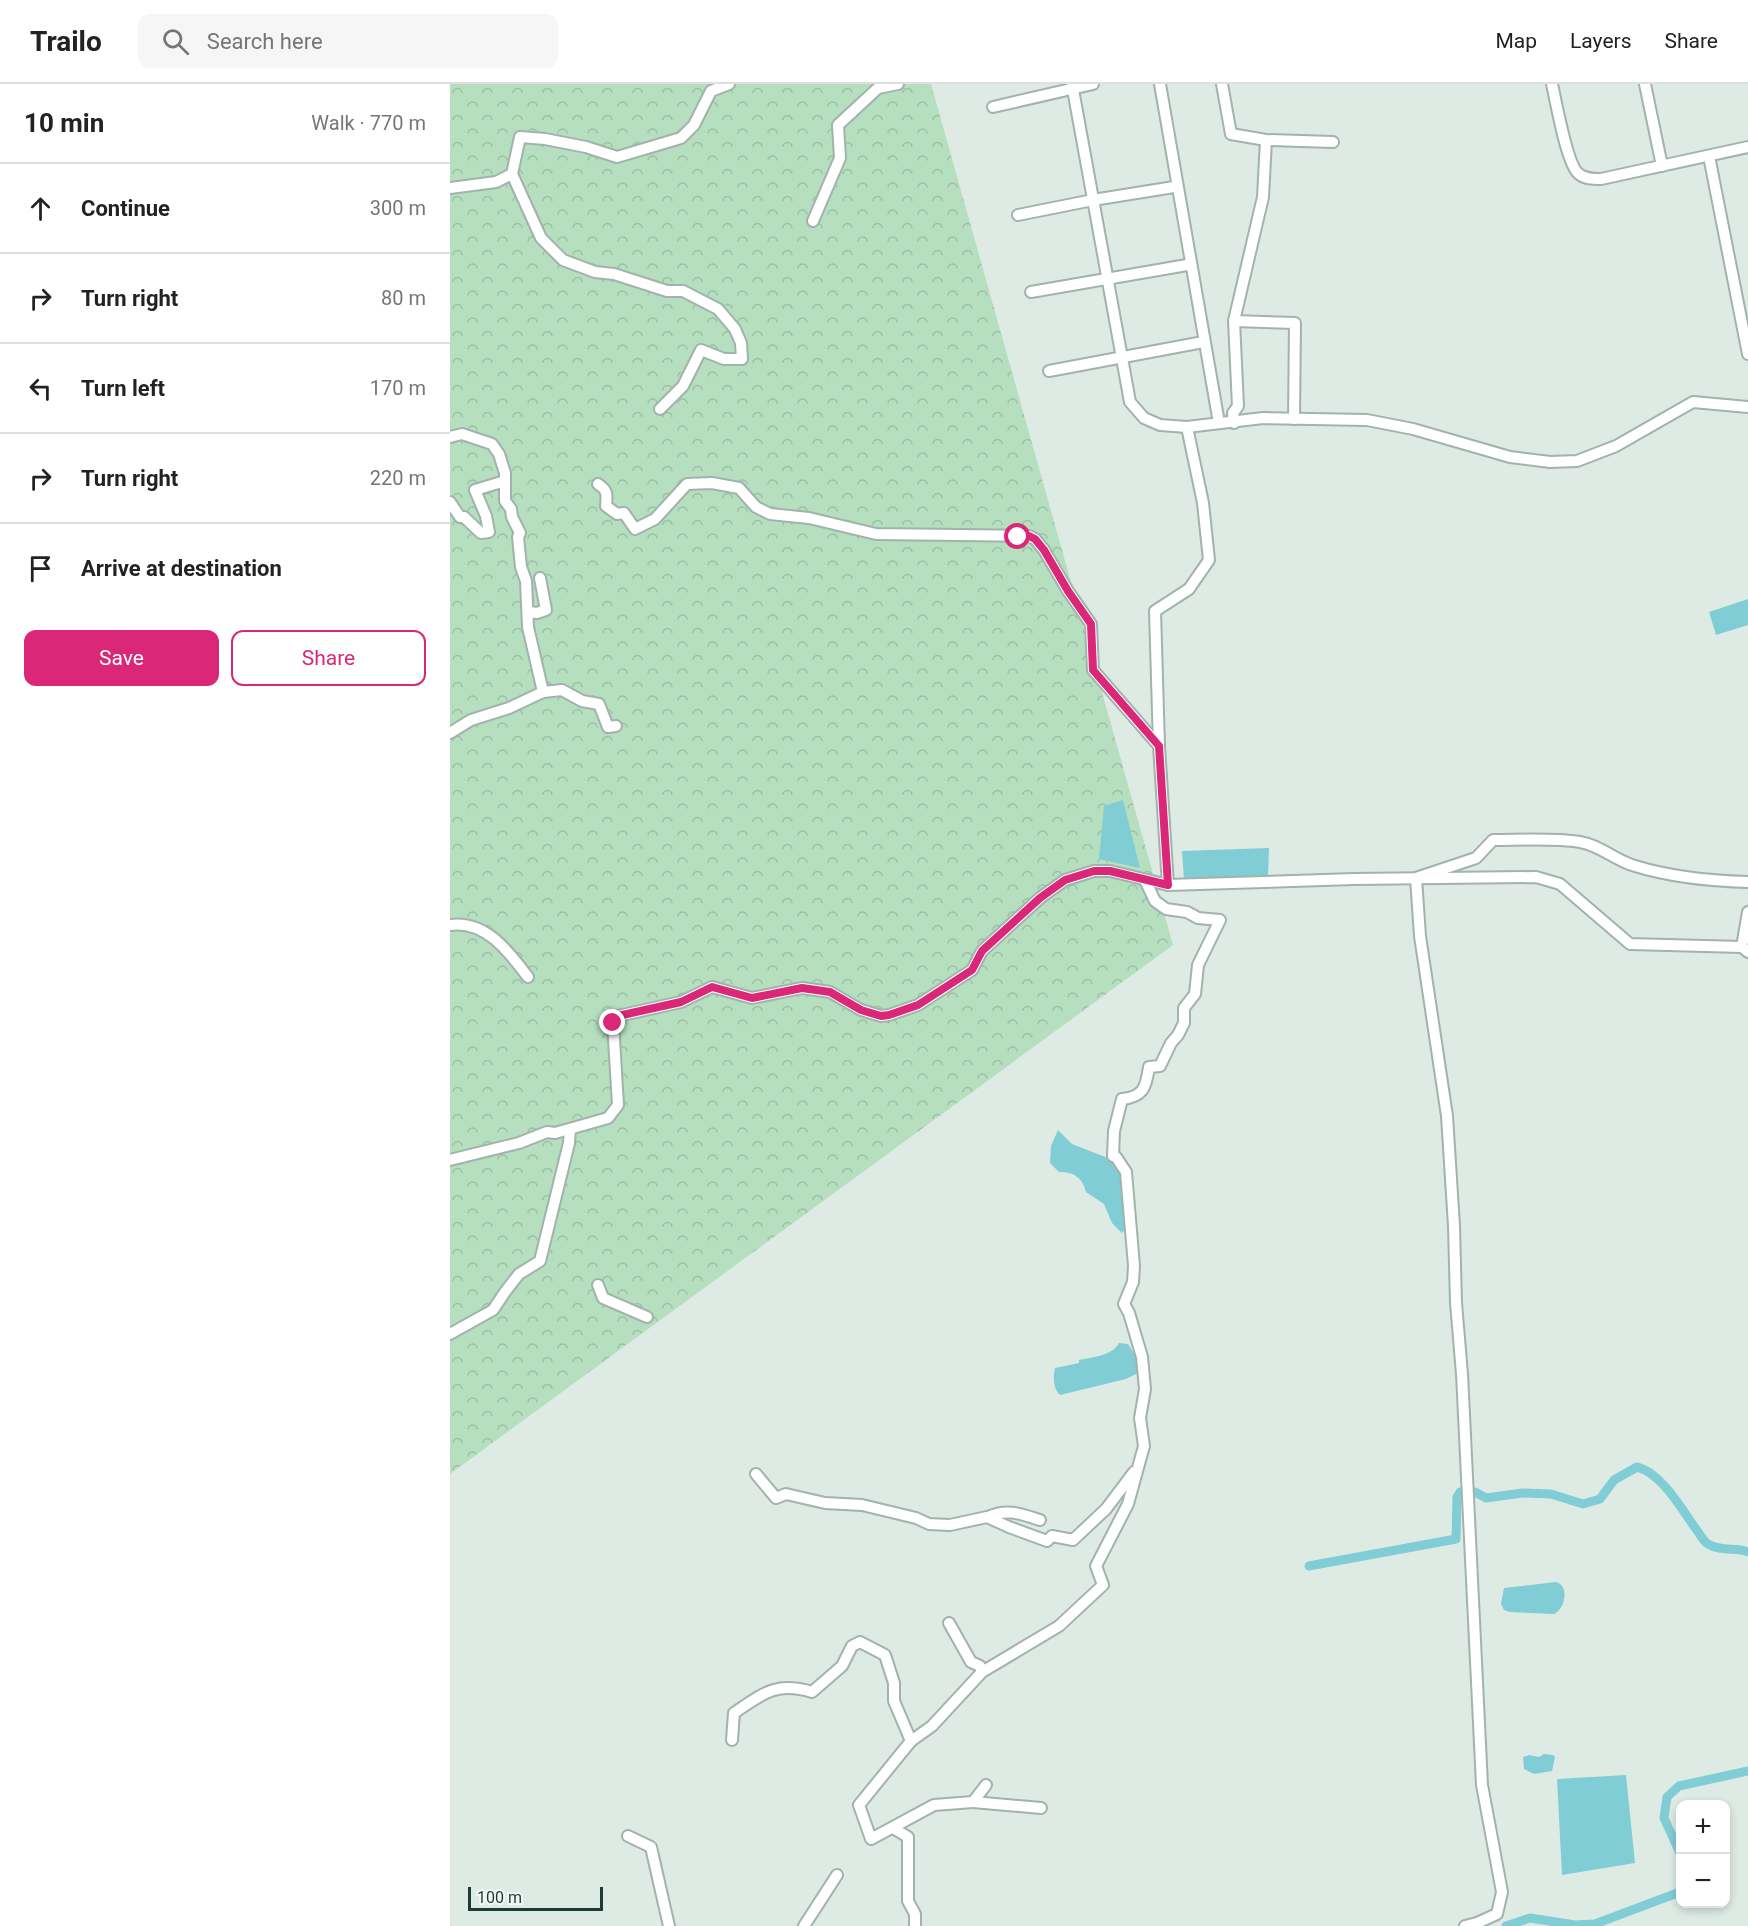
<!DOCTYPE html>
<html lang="en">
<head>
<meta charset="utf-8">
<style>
  :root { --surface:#fff; --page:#f6f6f6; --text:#222; --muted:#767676; --line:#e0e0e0; --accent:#db2777 }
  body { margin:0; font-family:Roboto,sans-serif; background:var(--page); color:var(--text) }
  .controls { position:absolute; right:18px; bottom:18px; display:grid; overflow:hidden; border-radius:12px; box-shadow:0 3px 9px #0003 }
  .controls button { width:54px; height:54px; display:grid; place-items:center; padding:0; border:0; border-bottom:2px solid var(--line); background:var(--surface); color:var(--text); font:30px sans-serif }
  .scale { position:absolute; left:18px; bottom:15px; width:135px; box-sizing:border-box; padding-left:6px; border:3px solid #1e3c33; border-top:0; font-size:16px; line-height:21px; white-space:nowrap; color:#1e3c33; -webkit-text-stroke:4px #eff8f3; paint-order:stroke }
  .stop { position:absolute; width:18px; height:18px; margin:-14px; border:4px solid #db2777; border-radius:50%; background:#fff }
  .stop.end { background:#db2777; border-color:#fff; box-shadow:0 2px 6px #0008 }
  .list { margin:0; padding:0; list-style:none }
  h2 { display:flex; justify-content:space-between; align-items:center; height:78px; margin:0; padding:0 24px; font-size:26px }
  h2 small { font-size:20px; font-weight:400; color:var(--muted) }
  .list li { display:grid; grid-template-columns:39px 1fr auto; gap:18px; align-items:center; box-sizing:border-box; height:90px; padding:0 24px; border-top:2px solid var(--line) }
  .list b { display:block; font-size:22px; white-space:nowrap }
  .list em { font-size:20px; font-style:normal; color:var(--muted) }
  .actions { display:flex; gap:12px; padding:18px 24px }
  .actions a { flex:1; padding:14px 0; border:2px solid var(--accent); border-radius:12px; text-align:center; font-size:21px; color:var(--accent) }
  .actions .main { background:var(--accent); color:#fff }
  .icon { flex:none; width:33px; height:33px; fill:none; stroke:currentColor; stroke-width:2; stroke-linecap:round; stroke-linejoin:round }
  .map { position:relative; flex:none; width:1298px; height:1842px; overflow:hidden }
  header { display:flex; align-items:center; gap:36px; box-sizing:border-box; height:84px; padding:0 30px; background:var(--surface); border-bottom:2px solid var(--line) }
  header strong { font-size:28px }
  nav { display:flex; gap:33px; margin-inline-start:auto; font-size:21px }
  .search { width:420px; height:54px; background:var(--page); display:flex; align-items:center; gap:15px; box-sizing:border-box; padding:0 21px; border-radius:12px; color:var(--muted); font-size:22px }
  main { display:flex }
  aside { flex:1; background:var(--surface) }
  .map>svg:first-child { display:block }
  .forest { fill:url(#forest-crowns) }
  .water { fill:#81cdd6 }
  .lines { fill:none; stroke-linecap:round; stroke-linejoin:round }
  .canal { stroke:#81cdd6; stroke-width:9 }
  .minor-casing { stroke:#a1b3ac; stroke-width:14 }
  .minor { stroke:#fff; stroke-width:10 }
  .route { stroke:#db2777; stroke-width:8 }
</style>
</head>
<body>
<header>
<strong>Trailo</strong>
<div class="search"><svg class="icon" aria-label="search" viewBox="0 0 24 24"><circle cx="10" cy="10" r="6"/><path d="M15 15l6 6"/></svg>Search here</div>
<nav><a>Map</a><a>Layers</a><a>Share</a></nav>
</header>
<main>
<aside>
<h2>10 min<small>Walk · 770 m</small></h2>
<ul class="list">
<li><svg class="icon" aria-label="ahead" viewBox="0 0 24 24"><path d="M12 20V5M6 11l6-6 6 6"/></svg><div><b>Continue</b></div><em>300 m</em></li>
<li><svg class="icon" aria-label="right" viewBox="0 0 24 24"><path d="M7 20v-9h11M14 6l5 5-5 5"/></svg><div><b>Turn right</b></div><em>80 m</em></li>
<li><svg class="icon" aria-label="left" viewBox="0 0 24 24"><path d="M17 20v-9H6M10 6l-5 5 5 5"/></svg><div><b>Turn left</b></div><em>170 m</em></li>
<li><svg class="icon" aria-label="right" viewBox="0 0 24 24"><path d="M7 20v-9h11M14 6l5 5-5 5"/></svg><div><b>Turn right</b></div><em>220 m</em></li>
<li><svg class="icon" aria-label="arrive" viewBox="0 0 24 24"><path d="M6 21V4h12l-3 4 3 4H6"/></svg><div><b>Arrive at destination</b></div></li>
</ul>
<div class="actions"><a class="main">Save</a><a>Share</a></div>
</aside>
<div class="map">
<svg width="1298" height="1842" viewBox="0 0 1298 1842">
  <defs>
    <pattern id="forest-crowns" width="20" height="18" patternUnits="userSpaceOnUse" patternTransform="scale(1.5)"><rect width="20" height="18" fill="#b5dfbe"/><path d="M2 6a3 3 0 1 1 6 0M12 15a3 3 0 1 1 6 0" fill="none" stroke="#9bc0a4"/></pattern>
  </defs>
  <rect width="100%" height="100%" fill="#deebe5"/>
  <!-- forest -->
  <path class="forest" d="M0,0h481l242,861 -723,529z"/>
  <!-- water -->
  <g class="water">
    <path d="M1298,515v26l-32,10 -7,-23z"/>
    <path d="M673,716l17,68 -41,-9 5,-53z"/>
    <path d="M819,764l-1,28 -84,3 -2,-28z"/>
    <path d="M608,1046l14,14 41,16 10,11 4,56 -5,6 -10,-10 -8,-19 -18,-12c-4,-15 -12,-20 -27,-20l-9,-9 1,-17z"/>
    <path d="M669,1259l9,1 7,11 3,18 -12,6 -66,16c-7,-6 -7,-19 -5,-27l24,-5v-3c14,-3 33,-4 40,-17z"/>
    <path d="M1106,1498c14,4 9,27 -2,32l-44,-2 -6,-2 -3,-6 3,-16z"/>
    <path d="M1094,1670l9,1 2,2 -3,14 -18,3 -10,-5 -1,-12 6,-2 10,2z"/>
    <path d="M1176,1691l9,88 -73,12 -5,-96z"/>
  </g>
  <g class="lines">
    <!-- canal -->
    <g class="canal">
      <path d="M1025,1408l11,6 36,-5 29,1 32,10 17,-5 14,-19 23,-13c25,6 45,43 59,62 4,5 7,12 12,15 12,8 30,3 40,8"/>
      <path d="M859,1482l147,-27 1,-42 3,-5"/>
      <path d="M1230,1769l-16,-35 3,-21 12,-11 69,-15"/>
      <path d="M1056,1842l24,-8 45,7 20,-1 85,-32"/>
    </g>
    <!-- minor casing -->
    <g class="minor-casing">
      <g id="minor">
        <path d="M622,0l58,318 14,16 16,7 27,2 76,-9 104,2 46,9 97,28 40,5 27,-1 39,-15 77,-44 55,5"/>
        <path d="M710,0l59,339"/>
        <path d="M772,0l9,50 35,6 67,2"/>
        <path d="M1102,0c4,17 15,82 27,90 6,5 14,5 22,5l147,-32"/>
        <path d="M1195,0l17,82"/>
        <path d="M543,23l100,-23"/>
        <path d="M1259,72l39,198"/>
        <path d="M62,90l29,64 22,22 32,12 19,2 53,17h16l35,18 17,20 6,14 1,16h-18l-23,-9 -18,36 -23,23"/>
        <path d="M0,104l46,-6 16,-8 8,-37 25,2 41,8 31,10 64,-19 13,-13 17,-34 18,-7"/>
        <path d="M568,131l75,-15 81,-13"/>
        <path d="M363,137l27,-63 -2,-33 40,-37 20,-4"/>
        <path d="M581,208l156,-27"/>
        <path d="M784,237l29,-124 3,-57"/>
        <path d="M599,287l149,-28"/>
        <path d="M784,339l-1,-10 5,-7 -4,-85 61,2 -1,96"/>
        <path d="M0,353l12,-3 30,10 7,10 6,19v28l6,8 1,8 8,16 -2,4 3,30 5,14 2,46 15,65"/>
        <path d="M148,400c10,7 9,10 8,22l11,8 7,-1 11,16 20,-10 32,-35 25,-1 27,5 17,19 14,7 39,4 67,16 153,2 6,3 9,11 24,41 23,33 2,46 66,76"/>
        <path d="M0,418l10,15h4l17,16 8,-1 -3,-16 -11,-26 30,-9"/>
        <path d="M79,528l8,1 9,-3 -6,-32"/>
        <path d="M0,649l21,-13 38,-12 34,-16 19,-2 20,11 17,3 9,23 8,-1"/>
        <path d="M718,801l-9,-139 -4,-135 34,-22 20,-29 -6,-57 -16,-76"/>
        <path d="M0,841c36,-5 59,27 78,52"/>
        <path d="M1292,863l6,-35"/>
        <path d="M0,1076l69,-17 28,-11 8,1 53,-15 10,-13 -5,-82 5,-7 63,-14 31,-15 40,11 50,-10 28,4 31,18 20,6 8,-1 29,-10 54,-35 10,-19 58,-53 25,-18 29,-9h16l58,14 186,-6 182,-2 24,7 70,60 112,3 6,5"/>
        <path d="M148,1201l5,13 44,19"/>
        <path d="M0,1250l43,-24 12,-18 14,-18 21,-13 29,-118 1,-14"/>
        <path d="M306,1390l20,24 10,-4 39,9 37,2 54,13 13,6 21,1 37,-8 22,10 38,14 5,-5 21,4 33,-31 28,-37"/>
        <path d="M538,1433c19,-9 33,-3 52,3"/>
        <path d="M499,1539l22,39 9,4 2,6"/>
        <path d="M282,1656l2,-27c28,-19 42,-32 78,-21l30,-26 10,-20 8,-4 25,13 9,28v18l17,40"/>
        <path d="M536,1701l-13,17 -39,3 -63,34 -12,-34 52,-64 21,-15 50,-54 77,-46 44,-41 -7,-19 32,-62 16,-58 -4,-28 5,-29 -3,-32 -13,-44 -5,-9 9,-22 1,-16 -8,-94 -10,-15 -3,-1 1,-25 8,-32c21,-2 24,-11 27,-32l11,-1 11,-23 7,-8 6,-12v-15l11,-14 3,-29 22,-45 -22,-2 -11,-6 -21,-3 -11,-8 -10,-21"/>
        <path d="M523,1718l68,6"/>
        <path d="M443,1744l15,9v64l7,13v12"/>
        <path d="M178,1752l23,11 18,79"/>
        <path d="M354,1842l33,-51"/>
        <path d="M1015,1842l12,-3 20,-9 5,-22 -20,-107 -20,-411 -6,-71 -2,-77 -7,-110 -27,-180 -4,-58 60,-20 17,-18c26,0 62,-2 87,2 20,3 36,19 55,24 36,11 76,15 113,16"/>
      </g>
    </g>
    <!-- minor -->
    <use href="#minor" class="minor"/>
  </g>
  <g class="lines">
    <!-- route -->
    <path class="route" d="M163,939l5,-7 63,-14 31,-15 40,11 50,-10 28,4 31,18 20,6 8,-1 29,-10 54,-35 10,-19 58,-53 25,-18 29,-9h16l58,14 -9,-139 -66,-76 -2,-46 -23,-33 -24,-41 -9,-11 -6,-3 -11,1"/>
  </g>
</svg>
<div class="controls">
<button>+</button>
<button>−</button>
</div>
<div class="scale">100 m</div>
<div class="stop" style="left:568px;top:453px"></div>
<div class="stop end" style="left:163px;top:939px"></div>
</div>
</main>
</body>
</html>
